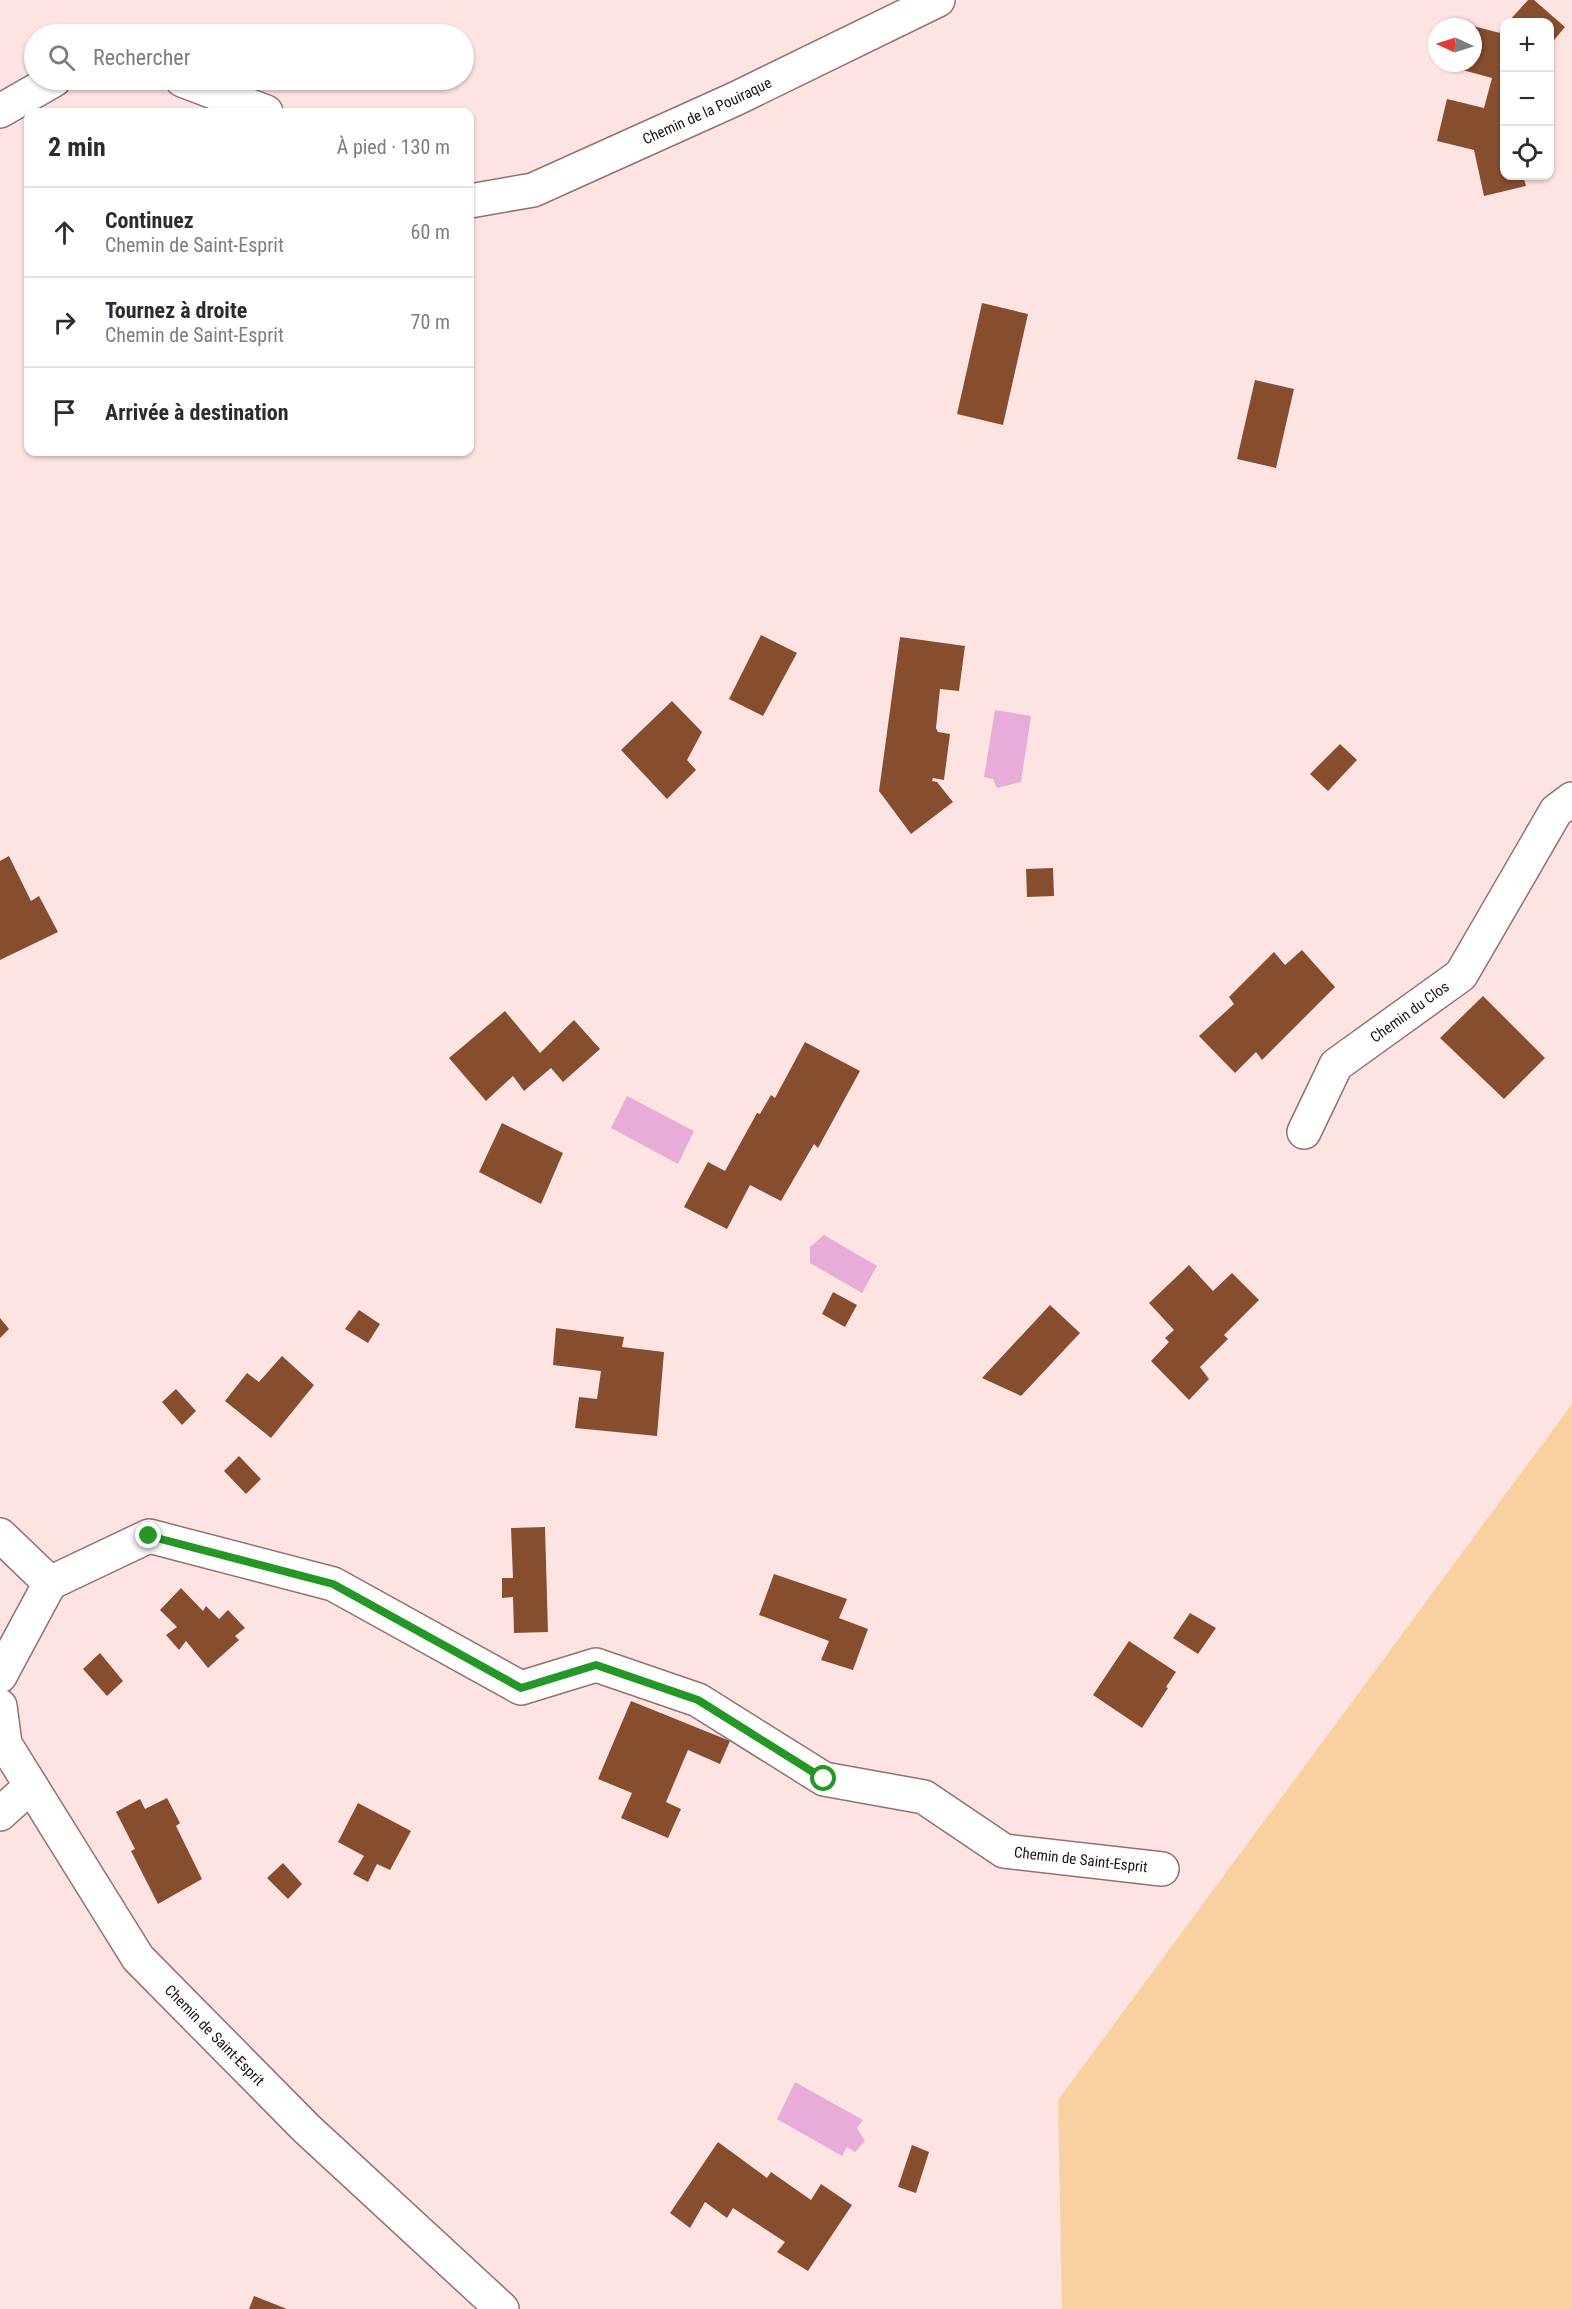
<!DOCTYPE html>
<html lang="fr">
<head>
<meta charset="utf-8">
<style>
  :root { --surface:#fff; --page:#f7f7f7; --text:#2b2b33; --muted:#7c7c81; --line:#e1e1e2 }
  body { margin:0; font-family:"Roboto Condensed",sans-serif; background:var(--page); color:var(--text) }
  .controls { position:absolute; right:18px; top:18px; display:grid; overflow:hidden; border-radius:12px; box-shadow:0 2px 4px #0004 }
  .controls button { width:54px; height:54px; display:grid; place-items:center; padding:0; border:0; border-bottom:2px solid var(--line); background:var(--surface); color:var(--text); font:30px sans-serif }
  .compass { position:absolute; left:1428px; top:18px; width:54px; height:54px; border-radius:50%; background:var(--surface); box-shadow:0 2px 4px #0004; rotate:274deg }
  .stop { position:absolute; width:18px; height:18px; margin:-14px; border:4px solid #249726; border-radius:50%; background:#fff }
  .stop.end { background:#249726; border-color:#fff; box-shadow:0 2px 6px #0008 }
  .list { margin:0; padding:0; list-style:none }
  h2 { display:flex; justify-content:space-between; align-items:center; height:78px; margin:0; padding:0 24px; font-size:26px }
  h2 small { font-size:20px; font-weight:400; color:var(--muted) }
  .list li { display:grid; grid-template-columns:39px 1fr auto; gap:18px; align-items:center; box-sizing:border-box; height:90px; padding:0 24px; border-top:2px solid var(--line) }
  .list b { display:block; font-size:22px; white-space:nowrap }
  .list p { margin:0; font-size:20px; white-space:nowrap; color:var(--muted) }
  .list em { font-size:20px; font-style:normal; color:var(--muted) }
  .icon { flex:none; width:33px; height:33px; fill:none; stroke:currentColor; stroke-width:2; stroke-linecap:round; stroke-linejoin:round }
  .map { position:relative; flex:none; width:1572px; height:2309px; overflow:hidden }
  .search { position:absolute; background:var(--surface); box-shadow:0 2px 4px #0004; left:24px; top:24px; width:450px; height:66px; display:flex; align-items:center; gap:15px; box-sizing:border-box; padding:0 21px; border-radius:33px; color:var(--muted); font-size:22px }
  .panel { position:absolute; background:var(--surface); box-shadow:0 2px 4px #0004; left:24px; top:108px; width:450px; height:348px; border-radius:12px }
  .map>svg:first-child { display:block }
  .green { fill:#f9d0a0 }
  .water { fill:#e7acd8 }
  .building { fill:#864d2f }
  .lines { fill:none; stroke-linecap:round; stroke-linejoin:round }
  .minor-casing { stroke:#94706e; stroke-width:36 }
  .minor { stroke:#fff; stroke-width:33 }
  .route { stroke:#249726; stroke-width:8 }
  .labels { text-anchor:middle; stroke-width:6; stroke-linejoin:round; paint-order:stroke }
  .street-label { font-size:15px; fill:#211312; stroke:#fde4e2 }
</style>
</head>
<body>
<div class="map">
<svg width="1572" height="2309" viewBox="0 0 1572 2309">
  <rect width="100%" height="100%" fill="#fde4e2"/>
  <!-- green -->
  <path class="green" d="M1572,1404v905h-510l-4,-209z"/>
  <!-- water -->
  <g class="water">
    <path d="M995,710l36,6 -10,66 -24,6 -4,-9 -9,-2z"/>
    <path d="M627,1096l67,35 -16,33 -67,-36z"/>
    <path d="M824,1235l53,31 -15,27 -52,-30v-16z"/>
    <path d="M795,2082l68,38 -6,8 8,13 -10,11 -8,-5 -5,9 -65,-37z"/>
  </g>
  <!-- building -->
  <g class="building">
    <path d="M1528,0h6l31,27 -15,18v-23h-42z"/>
    <path d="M1473,26l31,8v142h19l3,10 -42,10 -10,-46 -37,-9 10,-42 37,9 8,-30 -37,-10 1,-5h17z"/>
    <path d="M982,303l46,11 -25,111 -46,-11z"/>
    <path d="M1255,380l39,9 -18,79 -39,-9z"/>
    <path d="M761,635l36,18 -34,63 -34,-17z"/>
    <path d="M900,637l65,9 -6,45 -19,-2 -4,39 2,4 12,2 -6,46 -11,-2 -1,3 5,1 16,20 -42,32 -32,-43z"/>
    <path d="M672,701l30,31 -15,28 9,10 -29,29 -46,-49z"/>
    <path d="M1340,744l17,16 -29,31 -18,-17z"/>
    <path d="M9,856l22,45 8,-5 19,36 -58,28v-99z"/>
    <path d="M1053,868l1,28 -27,1 -1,-28z"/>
    <path d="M1302,950l33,37 -73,73 -6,-8 -21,21 -36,-37 35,-32 -5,-7 45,-45 11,13z"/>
    <path d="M1483,996l62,62 -41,41 -64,-61z"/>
    <path d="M505,1011l35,42 34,-33 26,29 -37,33 -12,-14 -27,23 -11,-15 -27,25 -37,-43z"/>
    <path d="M805,1042l55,29 -42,77 -4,-4 -33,57 -31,-16 -23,44 -43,-22 24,-45 17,9 32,-58 3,1 11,-19 4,3z"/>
    <path d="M502,1123l61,30 -22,51 -62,-32z"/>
    <path d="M1189,1265l24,26 19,-18 27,27 -35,35 4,4 -28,28 9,12 -20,21 -38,-39 18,-19 -4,-4 9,-8 -25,-27z"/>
    <path d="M833,1292l24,13 -12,22 -23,-13z"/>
    <path d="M1050,1305l30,28 -59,63 -39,-18z"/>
    <path d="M359,1310l21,14 -12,19 -23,-14z"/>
    <path d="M0,1318l9,11 -9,9z"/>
    <path d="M556,1328l68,9 -2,10 42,5 -7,84 -82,-8 4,-31 18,2 4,-28 -48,-6z"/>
    <path d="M282,1356l32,29 -43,53 -46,-37 22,-28 12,9z"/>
    <path d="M176,1389l20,22 -14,14 -20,-23z"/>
    <path d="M239,1456l22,23 -15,15 -22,-23z"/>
    <path d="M545,1527l3,105 -34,1 -1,-36 -11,1v-20h11l-2,-50z"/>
    <path d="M774,1574l73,25 -8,19 29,11 -15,41 -32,-10 8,-19 -70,-26z"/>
    <path d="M181,1588l22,23 3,-5 13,13 9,-9 17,18 -10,8 4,4 -31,28 -22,-27 -7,9 -13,-15 11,-8 -17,-17z"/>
    <path d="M1190,1613l26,15 -18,26 -25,-16z"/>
    <path d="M1129,1641l47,31 -10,15 2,1 -26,40 -49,-33z"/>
    <path d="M100,1653l23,28 -16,15 -24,-27z"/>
    <path d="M631,1701l99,40 -10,23 -32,-14 -22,52 15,7 -13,29 -47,-20 11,-25 -34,-14z"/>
    <path d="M167,1798l13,25 -4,3 26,53 -44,25 -27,-53 4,-2 -19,-37 24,-13 5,10z"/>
    <path d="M358,1803l53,28 -21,39 -13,-6 -9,18 -15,-8 11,-18 -26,-14z"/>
    <path d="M283,1863l19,21 -14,15 -21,-21z"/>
    <path d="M718,2142l49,36 4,-6 40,28 10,-16 31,21 -44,66 -31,-19 8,-10 -52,-34 -6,10 -22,-16 -15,26 -20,-15z"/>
    <path d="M912,2145l17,7 -13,41 -18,-6z"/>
    <path d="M254,2296l33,13h-38z"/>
  </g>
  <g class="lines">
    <!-- minor casing -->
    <g class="minor-casing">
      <g id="minor">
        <path d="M182,80l84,32"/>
        <path d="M0,111l54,-31"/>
        <path id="s1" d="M470,201l63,-11 202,-91 203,-99"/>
        <path id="s2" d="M1304,1132l32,-67 125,-90 95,-164 16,-12"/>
        <path d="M0,1535l50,48 -50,93"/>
        <path id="s3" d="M50,1583l99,-47 184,48 188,104 75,-23 102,35 126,79 100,18 80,54 158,18"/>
        <path id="s4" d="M0,1706l5,38 133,214 169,171 195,180"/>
        <path d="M0,1814l31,-28"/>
      </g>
    </g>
    <!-- minor -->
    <use href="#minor" class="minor"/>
  </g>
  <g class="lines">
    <!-- route -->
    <path class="route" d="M149,1536l184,48 188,104 75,-23 102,35 126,79"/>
  </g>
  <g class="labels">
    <!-- street labels -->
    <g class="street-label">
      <text dy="5" stroke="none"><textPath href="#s1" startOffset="255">Chemin de la Pouiraque</textPath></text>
      <text dy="5" stroke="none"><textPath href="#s2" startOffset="165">Chemin du Clos</textPath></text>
      <text dy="5" stroke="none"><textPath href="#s3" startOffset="1125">Chemin de Saint-Esprit</textPath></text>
      <text dy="5" stroke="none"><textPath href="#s4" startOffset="399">Chemin de Saint-Esprit</textPath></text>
    </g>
  </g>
</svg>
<div class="controls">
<button>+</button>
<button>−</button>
<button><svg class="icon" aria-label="locate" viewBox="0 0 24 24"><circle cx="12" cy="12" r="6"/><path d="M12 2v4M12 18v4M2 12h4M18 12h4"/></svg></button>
</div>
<svg class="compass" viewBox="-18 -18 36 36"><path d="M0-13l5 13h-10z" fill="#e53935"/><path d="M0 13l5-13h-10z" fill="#7c7c81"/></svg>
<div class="stop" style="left:824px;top:1779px"></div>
<div class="stop end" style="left:149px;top:1536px"></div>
<div class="search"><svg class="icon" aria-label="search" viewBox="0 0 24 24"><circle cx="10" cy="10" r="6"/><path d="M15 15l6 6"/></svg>Rechercher</div>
<section class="panel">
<h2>2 min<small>À pied · 130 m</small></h2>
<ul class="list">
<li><svg class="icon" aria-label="ahead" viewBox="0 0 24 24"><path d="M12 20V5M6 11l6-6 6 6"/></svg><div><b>Continuez</b><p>Chemin de Saint-Esprit</p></div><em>60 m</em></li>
<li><svg class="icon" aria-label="right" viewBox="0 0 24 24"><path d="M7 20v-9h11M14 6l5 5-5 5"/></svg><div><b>Tournez à droite</b><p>Chemin de Saint-Esprit</p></div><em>70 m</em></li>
<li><svg class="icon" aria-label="arrive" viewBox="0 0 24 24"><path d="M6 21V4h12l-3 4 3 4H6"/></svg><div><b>Arrivée à destination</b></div></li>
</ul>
</section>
</div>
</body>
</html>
